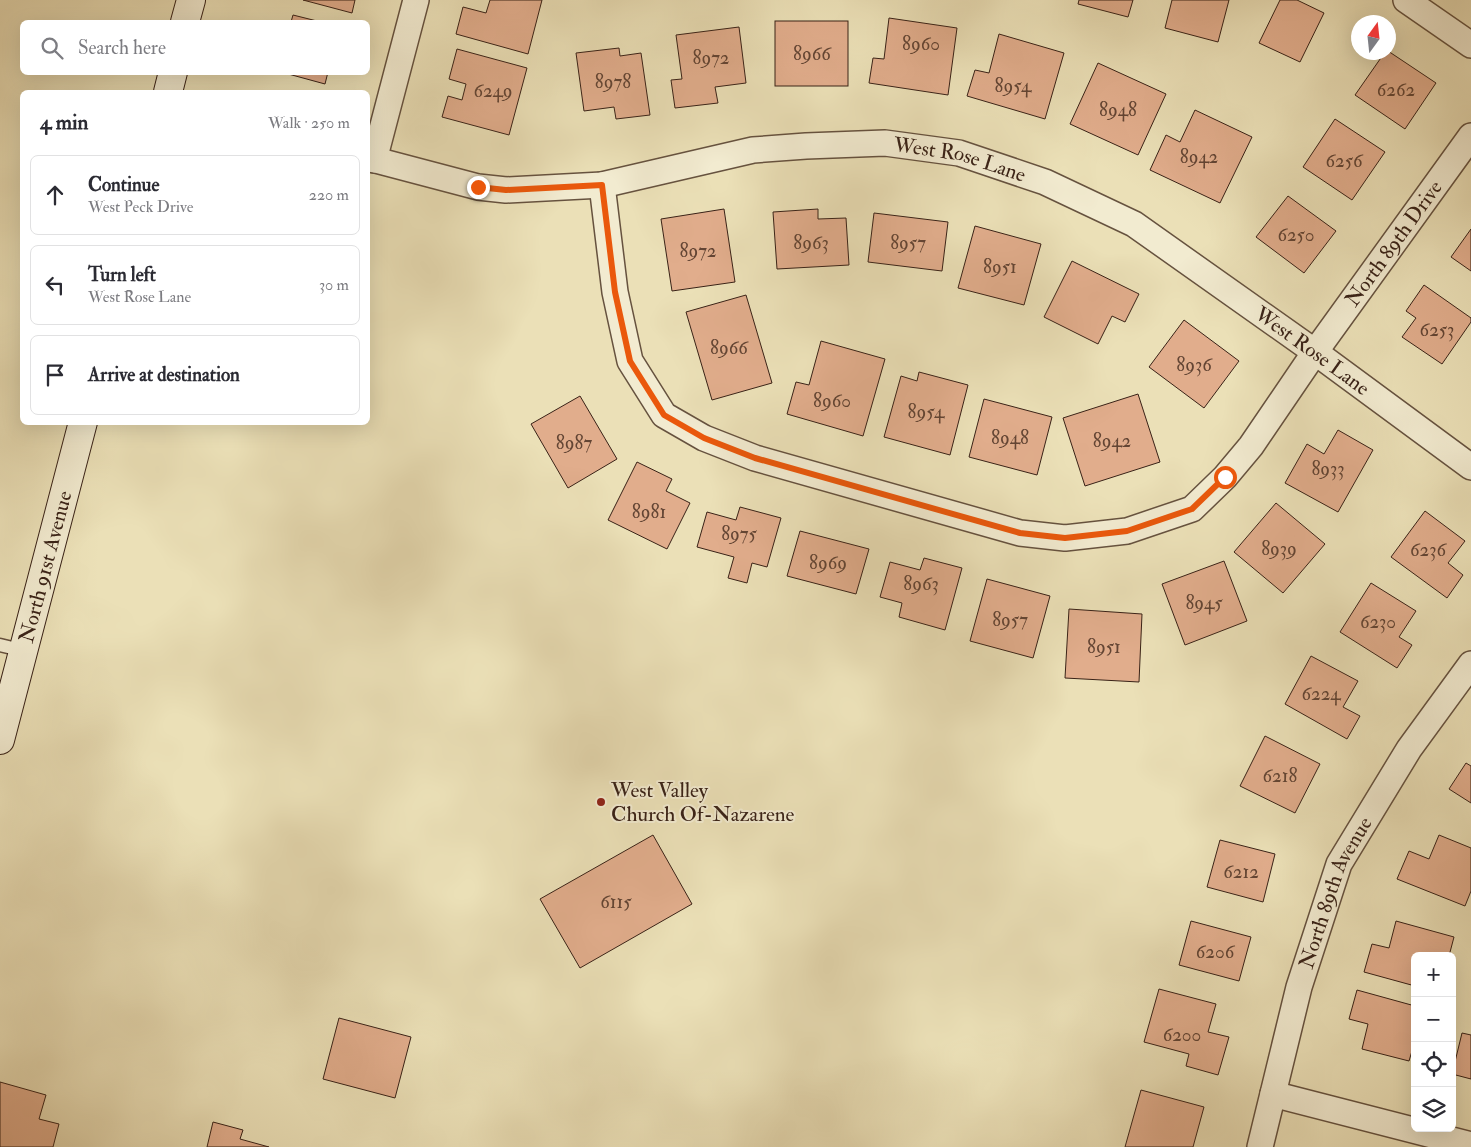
<!DOCTYPE html>
<html lang="en">
<head>
<meta charset="utf-8">
<style>
  :root { --surface:#fff; --page:#f2f2f3; --text:#2b2b33; --muted:#7c7c81; --line:#e1e1e2 }
  body { margin:0; font-family:"IM FELL Double Pica",serif; background:var(--page); color:var(--text) }
  .controls { position:absolute; right:15px; bottom:15px; display:grid; overflow:hidden; border-radius:8px; box-shadow:0 5px 20px #0002 }
  .controls button { width:45px; height:45px; display:grid; place-items:center; padding:0; border:0; border-bottom:1px solid var(--line); background:var(--surface); color:var(--text); font:25px sans-serif }
  .compass { position:absolute; left:1351px; top:15px; width:45px; height:45px; border-radius:50%; background:var(--surface); box-shadow:0 5px 20px #0002; rotate:15deg }
  .stop { position:absolute; width:15px; height:15px; margin:-11px; border:4px solid #ea580c; border-radius:50%; background:#fff }
  .stop.end { background:#ea580c; border-color:#fff; box-shadow:0 1px 5px #0008 }
  .list { margin:0; padding:0; list-style:none }
  h2 { display:flex; justify-content:space-between; align-items:center; height:65px; margin:0; padding:0 20px; font-size:21px }
  h2 small { font-size:16px; font-weight:400; color:var(--muted) }
  .list li { display:grid; grid-template-columns:32px 1fr auto; gap:15px; align-items:center; box-sizing:border-box; height:80px; margin:0 10px 10px; padding:0 10px; border:1px solid var(--line); border-radius:8px }
  .list b { display:block; font-size:19px; white-space:nowrap }
  .list p { margin:0; font-size:16px; white-space:nowrap; color:var(--muted) }
  .list em { font-size:16px; font-style:normal; color:var(--muted) }
  .icon { flex:none; width:28px; height:28px; fill:none; stroke:currentColor; stroke-width:2; stroke-linecap:round; stroke-linejoin:round }
  .map { position:relative; flex:none; width:1471px; height:1147px; overflow:hidden }
  .search { position:absolute; background:var(--surface); box-shadow:0 5px 20px #0002; left:20px; top:20px; width:350px; height:55px; display:flex; align-items:center; gap:12px; box-sizing:border-box; padding:0 18px; border-radius:8px; color:var(--muted); font-size:19px }
  .panel { position:absolute; background:var(--surface); box-shadow:0 5px 20px #0002; left:20px; top:90px; width:350px; height:335px; border-radius:8px }
  .map>svg:first-child { display:block }
  .building { fill:#e1ad8c; stroke:#392217 }
  .lines { fill:none; stroke-linecap:round; stroke-linejoin:round }
  .service-casing { stroke:#66523f; stroke-width:15 }
  .minor-casing { stroke:#66523f; stroke-width:28 }
  .secondary-casing { stroke:#392217; stroke-width:30 }
  .service { stroke:#f2ebd0; stroke-width:12 }
  .minor { stroke:#f2ebd0; stroke-width:25 }
  .secondary { stroke:#f2ebd0; stroke-width:28 }
  .route { stroke:#ea580c; stroke-width:6 }
  .poi-dot { fill:#8f2418; stroke:#f2ebd0; stroke-width:2 }
  .labels { text-anchor:middle; stroke-width:4; stroke-linejoin:round; paint-order:stroke }
  .number-label { font-size:19px; fill:#634534 }
  .street-label { font-size:21px; fill:#392217; stroke:#f2ebd0 }
  .poi-label { font-size:21px; fill:#392217; stroke:#f2ebd0; text-anchor:start }
</style>
</head>
<body>
<div class="map">
<svg width="1471" height="1147" viewBox="0 0 1471 1147">
  <rect width="100%" height="100%" fill="#ebe0b7"/>
  <filter id="stains"><feTurbulence type="fractalNoise" baseFrequency=".004" numOctaves="4"/><feColorMatrix values="0 0 0 0 .2 0 0 0 0 .09 0 0 0 0 .02 0 0 0 .5 -.17"/></filter>
  <radialGradient id="worn" r=".72"><stop offset=".6" stop-color="#630" stop-opacity="0"/><stop offset="1" stop-color="#630" stop-opacity=".3"/></radialGradient>
  <!-- building -->
  <g class="building">
    <path d="M303,0h52l-3,13z"/>
    <path d="M490,0h52l-14,54 -72,-20 7,-27 23,6z"/>
    <path d="M1079,0h54l-5,17 -50,-13z"/>
    <path d="M1172,0h57l-11,42 -53,-14z"/>
    <path d="M1280,0h17l27,13 -24,49 -41,-19z"/>
    <path d="M293,15l28,7h-30z"/>
    <path d="M889,18l68,10 -9,67 -79,-12 4,-25 11,1z"/>
    <rect x="775" y="21" width="73" height="65"/>
    <path d="M739,27l7,56 -31,4 3,16 -43,5 -4,-28 11,-1 -6,-44z"/>
    <path d="M999,34l65,19 -19,66 -78,-23 8,-26 14,3z"/>
    <path d="M619,48l1,8 21,-3 9,62 -34,4 -2,-12 -30,4 -8,-58z"/>
    <path d="M457,49l70,19 -18,67 -67,-18 6,-21 14,4 4,-16 -17,-5z"/>
    <path d="M1388,51l48,32 -31,46 -50,-34 30,-43h3z"/>
    <path d="M1098,63l68,31 -28,61 -68,-31z"/>
    <path d="M281,72h47l-3,12z"/>
    <path d="M1195,110l57,27 -32,66 -70,-33 16,-35 14,7z"/>
    <path d="M1335,119l50,33 -33,48 -49,-33z"/>
    <path d="M1288,196l48,35 -32,42 -48,-36z"/>
    <path d="M724,209l11,73 -63,9 -11,-72z"/>
    <path d="M818,209v10l28,-1 3,47 -72,4 -4,-57z"/>
    <path d="M874,213l74,9 -6,49 -74,-9z"/>
    <path d="M975,226l66,18 -17,61 -66,-17z"/>
    <path d="M1471,229v42l-20,-14z"/>
    <path d="M1072,261l67,33 -14,28 -13,-6 -14,28 -54,-27z"/>
    <path d="M1424,285l47,33v4l-29,42 -40,-27 14,-19 -10,-7z"/>
    <path d="M746,295l26,88 -60,17 -26,-88z"/>
    <path d="M1184,320l55,41 -35,47 -55,-41z"/>
    <path d="M821,341l64,18 -22,77 -76,-22 9,-32 13,3z"/>
    <path d="M919,372l49,13 -18,70 -66,-18 17,-61 16,5z"/>
    <path d="M1138,394l22,68 -75,24 -22,-68z"/>
    <path d="M580,396l37,63 -49,29 -37,-64z"/>
    <path d="M984,399l68,18 -15,58 -68,-18z"/>
    <path d="M1338,430l35,20 -35,62 -53,-29 22,-39 17,10z"/>
    <path d="M637,462l35,17 -6,12 24,12 -23,46 -59,-29z"/>
    <path d="M1276,503l49,41 -42,49 -49,-41z"/>
    <path d="M740,507l41,11 -14,49 -15,-4 -5,20 -19,-5 6,-21 -37,-10 10,-35 29,8z"/>
    <path d="M1425,511l40,30 -17,22 15,12 -16,23 -56,-41z"/>
    <path d="M800,531l69,18 -13,45 -69,-18z"/>
    <path d="M924,558l38,10 -17,62 -46,-13 3,-14 -22,-6 10,-35 30,8z"/>
    <path d="M1224,561l23,60 -62,24 -23,-61z"/>
    <path d="M987,579l63,17 -17,62 -63,-17z"/>
    <path d="M1371,583l45,28 -17,26 13,8 -15,23 -57,-36z"/>
    <path d="M1069,609l73,5 -3,68 -74,-4z"/>
    <path d="M1311,656l47,25 -15,26 17,9 -13,23 -62,-35z"/>
    <path d="M1265,736l55,28 -25,49 -55,-27z"/>
    <path d="M1466,763l5,3v37l-22,-14z"/>
    <path d="M653,835l39,69 -112,64 -40,-69z"/>
    <path d="M1439,835l32,13v43l-6,15 -68,-27 12,-28 20,8z"/>
    <path d="M1220,840l55,14 -12,48 -56,-15z"/>
    <path d="M1191,921l60,16 -12,44 -60,-16z"/>
    <path d="M1396,921l58,16 -5,19h-34v30l-51,-14 8,-28 17,4z"/>
    <path d="M1159,989l57,15 -8,28 21,5 -11,38 -32,-9 3,-12 -45,-12z"/>
    <path d="M1357,990l58,16v35l-6,20 -47,-12 6,-25 -19,-5z"/>
    <path d="M339,1018l72,19 -16,61 -72,-19z"/>
    <path d="M1462,1033l9,2v44l-19,-5z"/>
    <path d="M0,1082l46,13 -7,24 20,5 -6,23h-53z"/>
    <path d="M1141,1090l63,17 -11,40h-68z"/>
    <path d="M213,1122l30,8 -3,9 29,8h-62z"/>
  </g>
  <g class="lines">
    <!-- service casing -->
    <g class="service-casing">
      <path id="service" d="M0,645l25,6"/>
    </g>
    <!-- minor casing -->
    <g class="minor-casing">
      <g id="minor">
        <path d="M1406,0l65,45"/>
        <path id="s1" d="M368,158l110,29 28,3 96,-5 151,-35 53,-4 79,-3 74,10 86,29 89,42 181,128 156,115"/>
        <path d="M374,160l42,-160"/>
        <path id="s2" d="M602,185l13,107 15,69 34,54 40,23 51,20 265,75 45,5 62,-7 65,-22 33,-32 26,-31 64,-94 156,-216"/>
        <path d="M1273,1094l198,51"/>
        <path id="s3" d="M1260,1147l39,-160 40,-123 70,-115 62,-85"/>
      </g>
    </g>
    <!-- secondary casing -->
    <g class="secondary-casing">
      <g id="secondary">
        <path d="M185,22l6,-22"/>
        <path d="M168,92l5,-20"/>
        <path id="s4" d="M0,740l83,-318"/>
      </g>
    </g>
    <!-- service -->
    <use href="#service" class="service"/>
    <!-- minor -->
    <use href="#minor" class="minor"/>
    <!-- secondary -->
    <use href="#secondary" class="secondary"/>
  </g>
  <g class="lines">
    <!-- route -->
    <path class="route" d="M478,187l28,3 96,-5 13,107 15,69 34,54 40,23 51,20 265,75 45,5 62,-7 65,-22 33,-32"/>
  </g>
  <!-- markers -->
  <circle class="poi-dot" cx="601" cy="802" r="5"/>
  <g class="labels">
    <!-- number labels -->
    <g class="number-label">
      <text x="921" y="50">8960</text>
      <text x="812" y="60">8966</text>
      <text x="711" y="64">8972</text>
      <text x="613" y="88">8978</text>
      <text x="1013" y="92">8954</text>
      <text x="1396" y="96">6262</text>
      <text x="493" y="97">6249</text>
      <text x="1118" y="116">8948</text>
      <text x="1199" y="163">8942</text>
      <text x="1344" y="167">6256</text>
      <text x="1296" y="241">6250</text>
      <text x="811" y="249">8963</text>
      <text x="908" y="249">8957</text>
      <text x="698" y="257">8972</text>
      <text x="1000" y="273">8951</text>
      <text x="1437" y="336">6253</text>
      <text x="729" y="354">8966</text>
      <text x="1194" y="371">8936</text>
      <text x="832" y="407">8960</text>
      <text x="926" y="418">8954</text>
      <text x="1010" y="444">8948</text>
      <text x="1112" y="447">8942</text>
      <text x="574" y="449">8987</text>
      <text x="1328" y="475">8933</text>
      <text x="649" y="518">8981</text>
      <text x="739" y="540">8975</text>
      <text x="1279" y="555">8939</text>
      <text x="1428" y="556">6236</text>
      <text x="828" y="569">8969</text>
      <text x="921" y="590">8963</text>
      <text x="1204" y="609">8945</text>
      <text x="1010" y="626">8957</text>
      <text x="1378" y="628">6230</text>
      <text x="1104" y="653">8951</text>
      <text x="1321" y="700">6224</text>
      <text x="1280" y="782">6218</text>
      <text x="1241" y="878">6212</text>
      <text x="616" y="908">6115</text>
      <text x="1215" y="958">6206</text>
      <text x="1182" y="1041">6200</text>
    </g>
    <!-- street labels -->
    <g class="street-label">
      <text dy="7" stroke="none"><textPath href="#s1" startOffset="602">West Rose Lane</textPath></text>
      <text dy="7" stroke="none"><textPath href="#s2" startOffset="1129">North 89th Drive</textPath></text>
      <text dy="7" stroke="none"><textPath href="#s1" startOffset="1008">West Rose Lane</textPath></text>
      <text dy="7" stroke="none"><textPath href="#s4" startOffset="179">North 91st Avenue</textPath></text>
      <text dy="7" stroke="none"><textPath href="#s3" startOffset="266">North 89th Avenue</textPath></text>
    </g>
    <!-- poi labels -->
    <g class="poi-label">
      <text x="611" y="797">West Valley<tspan x="611" dy="24">Church Of-Nazarene</tspan></text>
    </g>
  </g>
  <rect width="100%" height="100%" filter="url(#stains)"/>
  <rect width="100%" height="100%" fill="url(#worn)"/>
</svg>
<div class="controls">
<button>+</button>
<button>−</button>
<button><svg class="icon" aria-label="locate" viewBox="0 0 24 24"><circle cx="12" cy="12" r="6"/><path d="M12 2v4M12 18v4M2 12h4M18 12h4"/></svg></button>
<button><svg class="icon" aria-label="layers" viewBox="0 0 24 24"><path d="M12 4l9 5-9 5-9-5zM3 14l9 5 9-5"/></svg></button>
</div>
<svg class="compass" viewBox="-18 -18 36 36"><path d="M0-13l5 13h-10z" fill="#e53935"/><path d="M0 13l5-13h-10z" fill="#7c7c81"/></svg>
<div class="stop" style="left:1225px;top:477px"></div>
<div class="stop end" style="left:478px;top:187px"></div>
<div class="search"><svg class="icon" aria-label="search" viewBox="0 0 24 24"><circle cx="10" cy="10" r="6"/><path d="M15 15l6 6"/></svg>Search here</div>
<section class="panel">
<h2>4 min<small>Walk · 250 m</small></h2>
<ul class="list">
<li><svg class="icon" aria-label="ahead" viewBox="0 0 24 24"><path d="M12 20V5M6 11l6-6 6 6"/></svg><div><b>Continue</b><p>West Peck Drive</p></div><em>220 m</em></li>
<li><svg class="icon" aria-label="left" viewBox="0 0 24 24"><path d="M17 20v-9H6M10 6l-5 5 5 5"/></svg><div><b>Turn left</b><p>West Rose Lane</p></div><em>30 m</em></li>
<li><svg class="icon" aria-label="arrive" viewBox="0 0 24 24"><path d="M6 21V4h12l-3 4 3 4H6"/></svg><div><b>Arrive at destination</b></div></li>
</ul>
</section>
</div>
</body>
</html>
